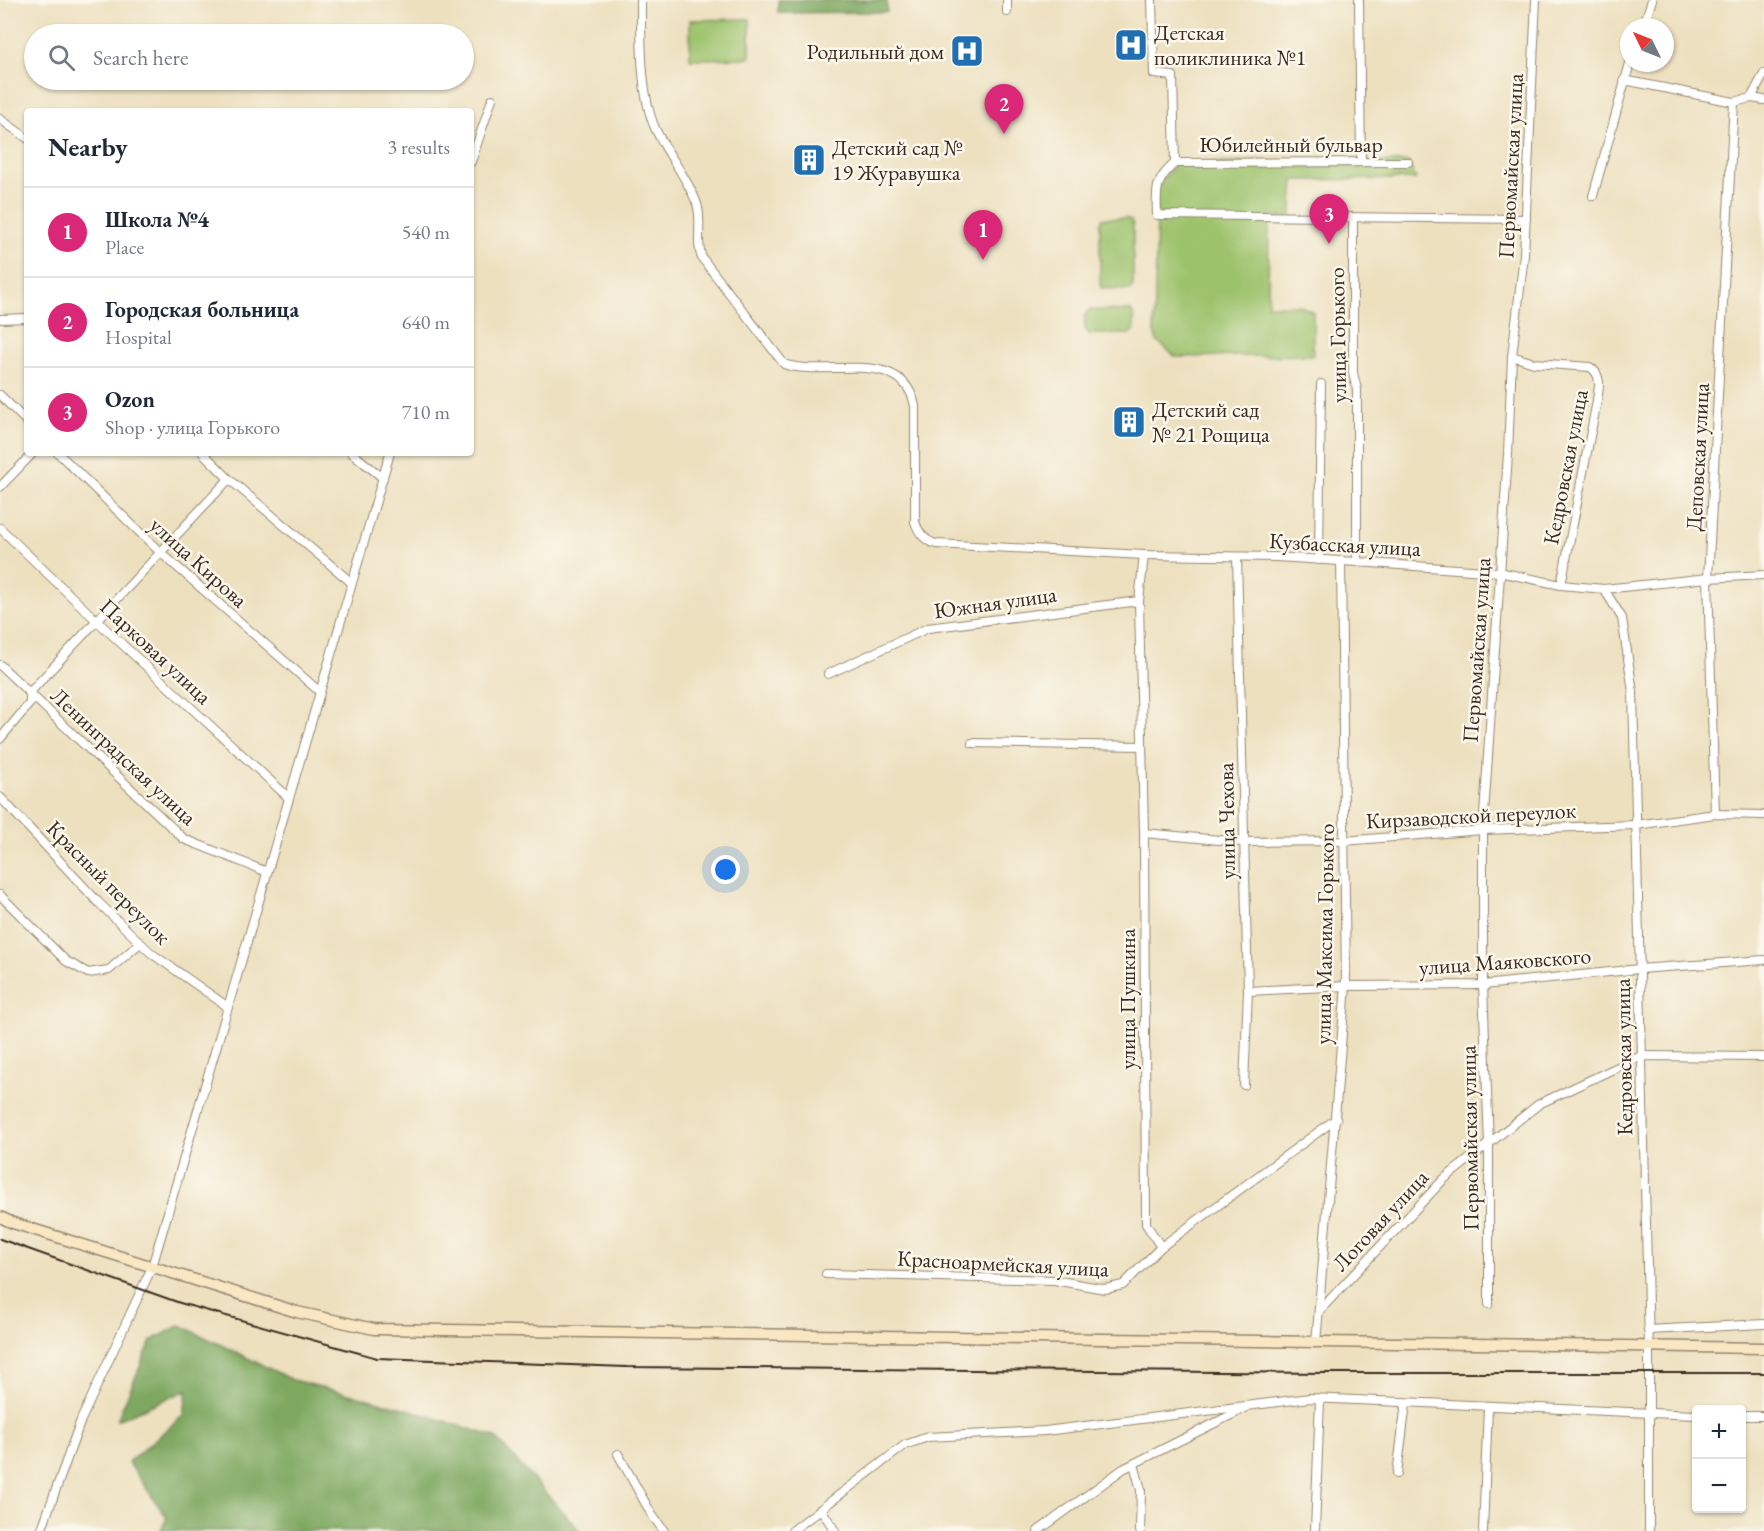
<!DOCTYPE html>
<html lang="en">
<head>
<meta charset="utf-8">
<style>
  :root { --surface:#fff; --page:#f2f2f3; --text:#1f2937; --muted:#747a83; --line:#e0e1e3; --accent:#db2777 }
  body { margin:0; font-family:"EB Garamond",serif; background:var(--page); color:var(--text) }
  .controls { position:absolute; right:18px; bottom:18px; display:grid; overflow:hidden; border-radius:6px; box-shadow:0 2px 4px #0004 }
  .controls button { width:54px; height:54px; display:grid; place-items:center; padding:0; border:0; border-bottom:2px solid var(--line); background:var(--surface); color:var(--text); font:30px sans-serif }
  .compass { position:absolute; left:1620px; top:18px; width:54px; height:54px; border-radius:50%; background:var(--surface); box-shadow:0 2px 4px #0004; rotate:313deg }
  .you { position:absolute; left:726px; top:870px; width:21px; height:21px; margin:-15px; border:4px solid #fff; border-radius:50%; background:#1a73e8; box-shadow:0 0 0 9px #1a73e833 }
  .badge { display:grid; place-items:center; width:39px; height:39px; border-radius:50%; background:var(--accent); color:#fff; font-size:20px; font-weight:700 }
  .pin { position:absolute; translate:-50% -50px; filter:drop-shadow(0 2px 3px #0008) }
  .pin::after { content:''; position:absolute; top:32px; width:21px; height:18px; background:inherit; clip-path:polygon(0 0,100% 0,50% 100%) }
  .list { margin:0; padding:0; list-style:none }
  h2 { display:flex; justify-content:space-between; align-items:center; height:78px; margin:0; padding:0 24px; font-size:26px }
  h2 small { font-size:20px; font-weight:400; color:var(--muted) }
  .list li { display:grid; grid-template-columns:39px 1fr auto; gap:18px; align-items:center; box-sizing:border-box; height:90px; padding:0 24px; border-top:2px solid var(--line) }
  .list b { display:block; font-size:22px; white-space:nowrap }
  .list p { margin:0; font-size:20px; white-space:nowrap; color:var(--muted) }
  .list em { font-size:20px; font-style:normal; color:var(--muted) }
  .icon { flex:none; width:33px; height:33px; fill:none; stroke:currentColor; stroke-width:2; stroke-linecap:round; stroke-linejoin:round }
  .map { position:relative; flex:none; width:1764px; height:1531px; overflow:hidden }
  .search { position:absolute; background:var(--surface); box-shadow:0 2px 4px #0004; left:24px; top:24px; width:450px; height:66px; display:flex; align-items:center; gap:15px; box-sizing:border-box; padding:0 21px; border-radius:33px; color:var(--muted); font-size:22px }
  .panel { position:absolute; background:var(--surface); box-shadow:0 2px 4px #0004; left:24px; top:108px; width:450px; height:348px; border-radius:6px }
  .map>svg:first-child { display:block }
  .green { fill:#9dc26c; stroke:#6c7645; stroke-width:1.5 }
  .forest { fill:#7ea860; stroke:#5c693f; stroke-width:1.5 }
  .lines { fill:none; stroke-linecap:round; stroke-linejoin:round }
  .street-casing { stroke:#94856e; stroke-width:10 }
  .secondary-casing { stroke:#94856e; stroke-width:13 }
  .street { stroke:#fff; stroke-width:8 }
  .secondary { stroke:#f9e7c3; stroke-width:10 }
  .rail { stroke:#3b2a1e; stroke-width:2 }
  .labels { text-anchor:middle; stroke-width:5; stroke-linejoin:round; paint-order:stroke }
  .poi-label { font-size:22px; fill:#3b2a1e; stroke:#fbf7ec; text-anchor:start }
  .street-label { font-size:22px; fill:#3b2a1e; stroke:#fbf7ec }
</style>
</head>
<body>
<div class="map">
<svg width="1764" height="1531" viewBox="0 0 1764 1531">
  <rect width="100%" height="100%" fill="#fbf7ec"/>
  <filter id="ink" filterUnits="userSpaceOnUse"><feTurbulence type="fractalNoise" baseFrequency=".0167" numOctaves="2"/><feDisplacementMap in="SourceGraphic" scale="12" xChannelSelector="R" yChannelSelector="G"/><feConvolveMatrix kernelMatrix="1 2 1 2 8 2 1 2 1" color-interpolation-filters="sRGB"/></filter>
  <filter id="wash" filterUnits="userSpaceOnUse"><feTurbulence type="fractalNoise" baseFrequency=".008" numOctaves="4" result="noise"/><feDisplacementMap in="SourceGraphic" scale="24" xChannelSelector="R" yChannelSelector="G"/><feGaussianBlur stdDeviation="1.35" result="paint"/><feColorMatrix in="noise" values="0 0 0 0 0 0 0 0 0 0 0 0 0 0 0 0 0 1.4 0 .05"/><feComposite in="paint" operator="in"/></filter>
  <g filter="url(#wash)">
    <rect width="100%" height="100%" fill="#ede0bf"/>
    <!-- green -->
    <g class="green">
      <path d="M750,19v39l-60,1v-39z"/>
      <path d="M1408,162l8,17 -122,1 -3,37h-22l-1,88h31l14,7v43l-137,2 -19,-16 -3,-9 3,-117 -1,-25 19,-27z"/>
      <path d="M1108,218h18l5,2 2,5v61l-4,4 -28,-2 -1,-4v-61l2,-4z"/>
      <path d="M1089,310l42,1 3,5v14l-5,4h-40l-4,-5v-14z"/>
    </g>
    <!-- forest -->
    <g class="forest">
      <path d="M778,0h109v12l-109,1z"/>
      <path d="M180,1325l113,55 111,28 91,29 85,94h-420l7,-13 -39,-56 56,-47 3,-25 -70,30 34,-79z"/>
    </g>
  </g>
  <g filter="url(#ink)">
    <g class="lines">
      <!-- street casing -->
      <g class="street-casing">
        <g id="street">
          <path d="M641,0c0,37 -1,94 14,128 12,27 32,48 42,76 6,18 -2,37 5,54l82,106c40,15 119,-19 131,42v116c4,12 10,19 21,22l208,11 132,2 81,5 142,10 62,13 43,4 104,-11 56,-3"/>
          <path d="M1007,0v12"/>
          <path d="M1152,0l2,74 19,2 2,87"/>
          <path d="M1359,0l2,162"/>
          <path d="M1643,27l9,-27"/>
          <path d="M1624,80l110,22 17,-4 13,2"/>
          <path d="M1751,98l13,-24"/>
          <path d="M0,119l27,19"/>
          <path d="M471,162l21,-63"/>
          <path d="M1175,163c-20,17 -19,27 -18,52l369,4"/>
          <path d="M1175,163l233,-1"/>
          <path d="M1593,196l37,-133"/>
          <path d="M1353,218v155l4,17v172"/>
          <path d="M0,319l27,-1"/>
          <path d="M1512,356l22,7 56,4c14,9 8,24 6,39l-35,179"/>
          <path d="M0,395l27,27"/>
          <path d="M58,453l102,99 160,140"/>
          <path d="M203,453l26,26 123,104"/>
          <path d="M352,453l31,25"/>
          <path d="M0,487l33,-34"/>
          <path d="M0,528l97,93 192,177"/>
          <path d="M1144,555l-5,46 5,232 2,391 15,23"/>
          <path d="M1237,557l11,434 -4,94"/>
          <path d="M1319,560l2,-176"/>
          <path d="M1604,589l18,29 11,74 16,655v184"/>
          <path d="M0,665l184,174 83,33"/>
          <path d="M828,674l100,-46 211,-27"/>
          <path d="M0,739l30,-36v-11l199,-213"/>
          <path d="M972,743l170,3"/>
          <path d="M0,797l97,104 54,52 77,54"/>
          <path d="M1715,814l-7,-236 26,-476"/>
          <path d="M1144,833l97,9 102,-1 140,-11 153,-5 79,-11 49,1"/>
          <path d="M0,895l66,66 22,12 21,-3 31,-27"/>
          <path d="M1248,991l98,-5 137,-1 156,-16 125,-9"/>
          <path d="M826,1274l228,6 51,9 18,-4 38,-38 175,-128"/>
          <path d="M1489,1304v-160l-6,-159v-155l25,-376 4,-98 12,-101 12,-255"/>
          <path d="M1320,1310l124,-131 95,-75 102,-48 123,1"/>
          <path d="M1648,1330l116,-6"/>
          <path d="M1316,1343l30,-357 -5,-425"/>
          <path d="M1742,1416h22"/>
          <path d="M618,1454l34,61 12,16"/>
          <path d="M1134,1464l7,26 -1,41"/>
          <path d="M1397,1474l9,-71"/>
          <path d="M821,1509l14,22"/>
          <path d="M41,1531l40,-111 71,-153 238,-814"/>
          <path d="M792,1531l113,-86 23,-8 117,-6 265,-33 386,17"/>
          <path d="M1038,1531l85,-62 122,-61"/>
          <path d="M1315,1531l5,-132"/>
          <path d="M1483,1531l5,-124"/>
        </g>
      </g>
      <!-- secondary casing -->
      <g class="secondary-casing">
        <path id="secondary" d="M0,1217l13,6 284,89 77,17 1390,19"/>
      </g>
      <!-- street -->
      <use href="#street" class="street"/>
      <!-- secondary -->
      <use href="#secondary" class="secondary"/>
      <!-- rail -->
      <path class="rail" d="M0,1239l180,64 197,55 250,9 700,6h437"/>
    </g>
  </g>
  <!-- icons -->
  <defs>
    <g id="hospital-square" transform="scale(1.725)"><rect x="-9" y="-9" width="18" height="18" rx="4" fill="#1f6fb2" stroke="#fbf7ec"/><path d="M-5-5h3v3.5h4V-5h3V5h-3V1.5h-4V5h-3Z" fill="#fff"/></g>
    <g id="building-square" transform="scale(1.725)"><rect x="-9" y="-9" width="18" height="18" rx="4" fill="#1f6fb2" stroke="#fbf7ec"/><path d="M-4-6H4V6H1V3H-1V6H-4ZM-2.5-4.3h1.7v1.8h-1.7ZM.8-4.3h1.7v1.8H.8ZM-2.5-1h1.7V.8h-1.7ZM.8-1h1.7V.8H.8Z" fill="#fff"/></g>
  </defs>
  <g fill-rule="evenodd">
    <use href="#hospital-square" x="1131" y="45"/>
    <use href="#hospital-square" x="967" y="51"/>
    <use href="#building-square" x="809" y="160"/>
    <use href="#building-square" x="1129" y="422"/>
  </g>
  <g class="labels">
    <!-- poi labels -->
    <g class="poi-label">
      <text x="1154" y="40">Детская<tspan x="1154" dy="25">поликлиника №1</tspan></text>
      <text x="944" y="59" text-anchor="end">Родильный дом</text>
      <text x="832" y="155">Детский сад №<tspan x="832" dy="25">19 Журавушка</tspan></text>
      <text x="1152" y="417">Детский сад<tspan x="1152" dy="25">№ 21 Рощица</tspan></text>
    </g>
    <!-- street labels -->
    <g class="street-label">
      <text x="1291" y="152">Юбилейный бульвар</text>
      <text transform="translate(1510 166) rotate(-87)" y="8">Первомайская улица</text>
      <text transform="translate(1337 335) rotate(-91)" y="8">улица Горького</text>
      <text transform="translate(1697 457) rotate(-87)" y="8">Деповская улица</text>
      <text transform="translate(1565 467) rotate(-79)" y="8">Кедровская улица</text>
      <text transform="translate(1345 544) rotate(3)" y="8">Кузбасская улица</text>
      <text transform="translate(199 562) rotate(42)" y="8">улица Кирова</text>
      <text transform="translate(995 602) rotate(-8)" y="8">Южная улица</text>
      <text transform="translate(1476 650) rotate(-86)" y="8">Первомайская улица</text>
      <text transform="translate(156 651) rotate(43)" y="8">Парковая улица</text>
      <text transform="translate(124 756) rotate(43)" y="8">Ленинградская улица</text>
      <text transform="translate(1471 815) rotate(-3)" y="8">Кирзаводской переулок</text>
      <text transform="translate(1226 821) rotate(-91)" y="8">улица Чехова</text>
      <text transform="translate(109 882) rotate(45)" y="8">Красный переулок</text>
      <text transform="translate(1324 934) rotate(-89)" y="8">улица Максима Горького</text>
      <text transform="translate(1505 961) rotate(-4)" y="8">улица Маяковского</text>
      <text transform="translate(1127 999) rotate(-90)" y="8">улица Пушкина</text>
      <text transform="translate(1623 1057) rotate(-91)" y="8">Кедровская улица</text>
      <text transform="translate(1469 1138) rotate(-91)" y="8">Первомайская улица</text>
      <text transform="translate(1380 1220) rotate(-47)" y="8">Логовая улица</text>
      <text transform="translate(1003 1263) rotate(3)" y="8">Красноармейская улица</text>
    </g>
  </g>
</svg>
<div class="controls">
<button>+</button>
<button>−</button>
</div>
<svg class="compass" viewBox="-18 -18 36 36"><path d="M0-13l5 13h-10z" fill="#e53935"/><path d="M0 13l5-13h-10z" fill="#747a83"/></svg>
<div class="you"></div>
<div class="pin badge" style="left:983px;top:260px">1</div>
<div class="pin badge" style="left:1004px;top:134px">2</div>
<div class="pin badge" style="left:1329px;top:244px">3</div>
<div class="search"><svg class="icon" aria-label="search" viewBox="0 0 24 24"><circle cx="10" cy="10" r="6"/><path d="M15 15l6 6"/></svg>Search here</div>
<section class="panel">
<h2>Nearby<small>3 results</small></h2>
<ul class="list">
<li><span class="badge">1</span><div><b>Школа №4</b><p>Place</p></div><em>540 m</em></li>
<li><span class="badge">2</span><div><b>Городская больница</b><p>Hospital</p></div><em>640 m</em></li>
<li><span class="badge">3</span><div><b>Ozon</b><p>Shop · улица Горького</p></div><em>710 m</em></li>
</ul>
</section>
</div>
</body>
</html>
